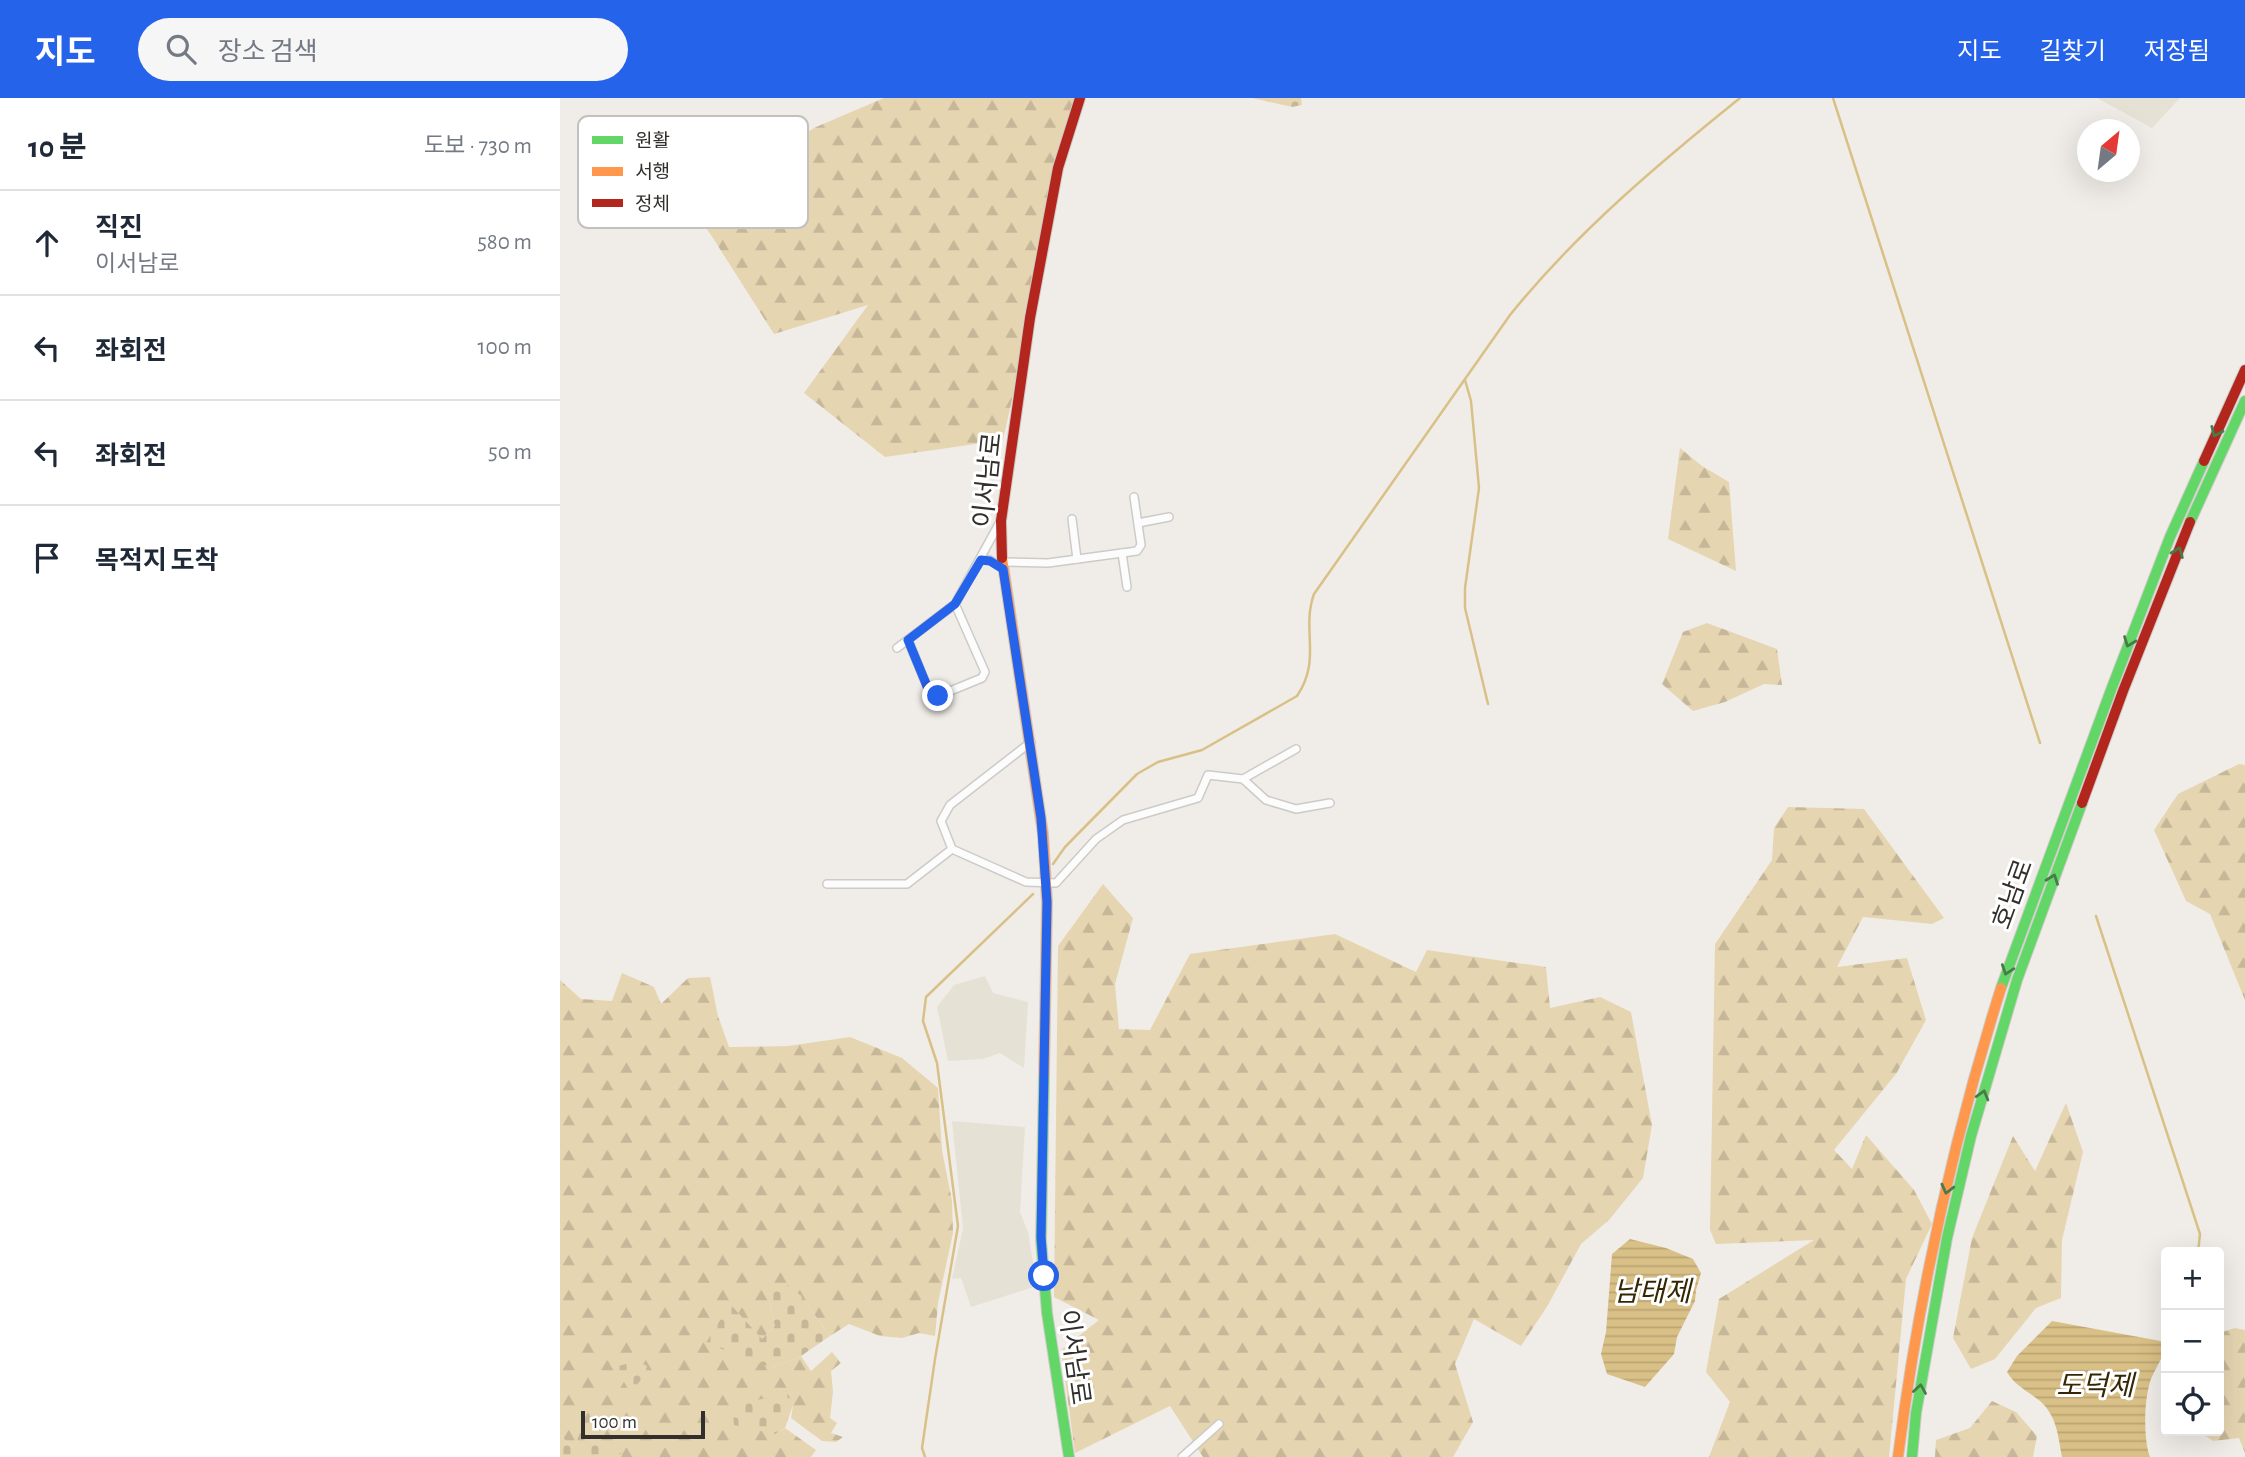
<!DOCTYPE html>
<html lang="ko">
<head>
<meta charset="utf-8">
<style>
  :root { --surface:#fff; --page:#f6f6f7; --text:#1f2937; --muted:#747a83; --line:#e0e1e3; --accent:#2563eb }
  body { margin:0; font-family:"Alegreya Sans","Noto Sans KR",sans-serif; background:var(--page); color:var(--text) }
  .controls { position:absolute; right:21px; bottom:21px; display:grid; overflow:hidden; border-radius:7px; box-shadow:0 7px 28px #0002 }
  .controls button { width:63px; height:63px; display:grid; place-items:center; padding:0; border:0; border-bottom:2px solid var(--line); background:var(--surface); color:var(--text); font:35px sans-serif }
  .compass { position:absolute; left:1517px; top:21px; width:63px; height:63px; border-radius:50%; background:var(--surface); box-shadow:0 7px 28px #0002; rotate:29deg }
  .scale { position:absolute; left:21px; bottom:18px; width:124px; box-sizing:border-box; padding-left:7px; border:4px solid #32302c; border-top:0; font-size:19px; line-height:24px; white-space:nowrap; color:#32302c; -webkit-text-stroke:5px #fff; paint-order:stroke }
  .stop { position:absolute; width:21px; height:21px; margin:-16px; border:5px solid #2563eb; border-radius:50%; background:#fff }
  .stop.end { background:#2563eb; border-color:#fff; box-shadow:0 2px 7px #0008 }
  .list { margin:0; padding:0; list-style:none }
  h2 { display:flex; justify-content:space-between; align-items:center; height:91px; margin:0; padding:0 28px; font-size:30px }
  h2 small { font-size:23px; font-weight:400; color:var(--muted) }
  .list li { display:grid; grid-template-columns:46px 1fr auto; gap:21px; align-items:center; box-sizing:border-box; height:105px; padding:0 28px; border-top:2px solid var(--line) }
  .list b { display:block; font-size:26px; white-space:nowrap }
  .list p { margin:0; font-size:23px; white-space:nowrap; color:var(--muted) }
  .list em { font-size:23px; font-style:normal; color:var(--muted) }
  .icon { flex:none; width:38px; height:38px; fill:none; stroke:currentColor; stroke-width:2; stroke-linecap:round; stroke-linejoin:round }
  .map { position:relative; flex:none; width:1685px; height:1359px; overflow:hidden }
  header { display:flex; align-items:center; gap:42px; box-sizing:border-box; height:98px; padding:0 35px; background:var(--accent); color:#fff }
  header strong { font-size:33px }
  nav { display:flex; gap:38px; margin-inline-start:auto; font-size:24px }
  .search { width:490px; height:63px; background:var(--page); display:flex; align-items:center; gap:18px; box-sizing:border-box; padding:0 24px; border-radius:38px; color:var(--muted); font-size:26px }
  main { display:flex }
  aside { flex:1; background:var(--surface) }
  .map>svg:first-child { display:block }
  .built { fill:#e6e1d5 }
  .forest { fill:url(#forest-firs) }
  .cemetery { fill:url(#cemetery-stones) }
  .water { fill:url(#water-rules) }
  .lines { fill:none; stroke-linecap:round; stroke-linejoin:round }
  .stream { stroke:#d9c086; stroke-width:2.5 }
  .street-casing { stroke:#cdcbc7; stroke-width:10 }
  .fast-casing { stroke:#cdcbc7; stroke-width:12 }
  .slow-casing { stroke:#cdcbc7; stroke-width:12 }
  .jam-casing { stroke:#cdcbc7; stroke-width:12 }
  .street { stroke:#fdfcfc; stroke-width:7 }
  .fast { stroke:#63d668; stroke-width:10 }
  .slow { stroke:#ff974d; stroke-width:10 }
  .jam { stroke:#b3261e; stroke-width:10 }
  .oneway { stroke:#487b47 }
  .route { stroke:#2563eb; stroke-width:9 }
  .labels { text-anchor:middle; stroke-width:6; stroke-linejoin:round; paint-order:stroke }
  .street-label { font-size:26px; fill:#32302c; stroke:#fff }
  .water-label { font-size:28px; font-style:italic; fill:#352703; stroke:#fff }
  .key { fill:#fff; stroke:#c2c1c0; stroke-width:2 }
  .key-label { font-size:19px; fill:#32302c }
</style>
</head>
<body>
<header>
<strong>지도</strong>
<div class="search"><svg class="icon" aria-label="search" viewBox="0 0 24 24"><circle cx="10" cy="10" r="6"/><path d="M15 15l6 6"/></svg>장소 검색</div>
<nav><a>지도</a><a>길찾기</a><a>저장됨</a></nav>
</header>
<main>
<aside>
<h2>10 분<small>도보 · 730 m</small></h2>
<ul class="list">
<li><svg class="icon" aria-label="ahead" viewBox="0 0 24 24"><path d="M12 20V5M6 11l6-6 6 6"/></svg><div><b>직진</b><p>이서남로</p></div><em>580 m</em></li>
<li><svg class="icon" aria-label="left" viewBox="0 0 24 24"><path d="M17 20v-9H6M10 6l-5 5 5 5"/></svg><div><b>좌회전</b></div><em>100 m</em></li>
<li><svg class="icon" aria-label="left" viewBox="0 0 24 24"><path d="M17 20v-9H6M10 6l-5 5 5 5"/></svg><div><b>좌회전</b></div><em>50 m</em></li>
<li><svg class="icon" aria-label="arrive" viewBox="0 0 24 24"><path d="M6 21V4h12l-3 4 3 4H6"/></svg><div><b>목적지 도착</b></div></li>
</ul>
</aside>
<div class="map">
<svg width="1685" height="1359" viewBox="0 0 1685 1359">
  <defs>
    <pattern id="forest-firs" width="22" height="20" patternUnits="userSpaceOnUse" patternTransform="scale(1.75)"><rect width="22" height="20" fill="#e6d5b1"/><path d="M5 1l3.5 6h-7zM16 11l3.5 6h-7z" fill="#c6b798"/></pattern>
    <pattern id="cemetery-stones" width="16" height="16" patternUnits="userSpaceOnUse" patternTransform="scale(1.75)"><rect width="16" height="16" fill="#e6d5b1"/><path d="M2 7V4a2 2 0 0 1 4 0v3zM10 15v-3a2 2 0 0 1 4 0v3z" fill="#c6b798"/></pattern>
    <pattern id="water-rules" width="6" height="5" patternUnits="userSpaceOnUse" patternTransform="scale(1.75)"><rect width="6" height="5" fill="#d9c086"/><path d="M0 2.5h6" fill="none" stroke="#bba574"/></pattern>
  </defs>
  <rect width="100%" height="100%" fill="#f0ede8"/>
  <!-- built -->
  <g class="built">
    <path d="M1537,0h83l-28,30z"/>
    <path d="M425,878l8,17 35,9 -4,66 -24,-15 -17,6 -35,2 -11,-54 17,-22z"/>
    <path d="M392,1023l73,6 -5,85 8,20 5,30 1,25 -63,20 -10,-29 -9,1 11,-51z"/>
  </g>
  <!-- forest -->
  <g class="forest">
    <path d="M324,0h196l-22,70 -28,150 -27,122 -118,17 -81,-64 64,-88 -94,29 -70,-110 26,-47 86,-50z"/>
    <path d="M1120,350l22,18 27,16 7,89 -68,-32z"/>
    <path d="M1147,525l70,26 5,36 -18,-1 -39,18 -32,9 -31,-27 21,-52z"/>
    <path d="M1679,666l6,1v235l-35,-86 -24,-13 -32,-71 24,-36z"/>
    <path d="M1228,709l76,2 80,109 -12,6 -69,-7 -26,50 70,-9 19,62 -30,54 -62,76 18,19 14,-34 48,55 18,34 -26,55 -17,178h-180l21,-55 -24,-30 13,-73 95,-59 -98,4 -6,-14 5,-286 57,-84 2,-32z"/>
    <path d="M543,786l30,34 -18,66 4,45 31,1 40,-76 145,-20 81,38 11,-22 119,17 4,41 50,-11 31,15 21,113 -9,53 -34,42 -28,24 -33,61 -27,41 -47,-27 -19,45 18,58 -20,35h-250l-33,-51 -95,47 -14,-103 38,-30 -45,-23 4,-351z"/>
    <path d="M62,875l32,14 7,17 27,-26 22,-1 8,39 11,31 59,-1 62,-9 52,21 36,30 4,62 10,51 1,32 -15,70 -3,33 -16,-3 -17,5 -22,-2 -31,-12 -19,12 -30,-41 -31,6 6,25 -13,13 10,29 29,-12 10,15 21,-19 9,11 -10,8 2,21 -3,26 7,5 -6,10 12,4 -7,5 -14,-1 -31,-23 2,-13 -18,29 10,-6 31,22 -5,7h-190l1,-3 -42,-20 -7,14 -13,-13v-455l21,19 31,2z"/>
    <path d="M1506,1005l17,49 -21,88 -1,58 -25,10 -41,51 -24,10 -18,-31 19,-100 41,-102 22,35z"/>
    <path d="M1675,1230l10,2v123l-6,-15 -26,3 -15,-10h21v-98z"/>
    <path d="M1432,1303l24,11 21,24 -4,21h-98l1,-17 34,-12z"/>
  </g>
  <!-- cemetery -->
  <g class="cemetery">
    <path d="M692,0h49l1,7 -10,2z"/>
    <path d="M225,1185l15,12 30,41 -29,20 -29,12 -66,-25 24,-39 32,35 13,-13 -6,-25 1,-17z"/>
    <path d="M77,1263l10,5 -3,11 -14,15 -15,-25z"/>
    <path d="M228,1296l5,11 -8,23 -10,6 -41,-9 -1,-12c13,-14 37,-15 55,-19z"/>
    <path d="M20,1335l42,21 -1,3h-61v-22l13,13z"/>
  </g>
  <!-- water -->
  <g class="water">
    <path d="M1070,1141l36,9 27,11 8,14 -5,17 -1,11 -18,36 -3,17 -29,33 -38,-13 -6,-20 5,-22 6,-78z"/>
    <path d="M1492,1223l114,21c-1,13 -10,25 -15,37 -7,19 -8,59 -1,78h-88c-4,-21 -5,-41 -22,-56 -12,-10 -25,-15 -33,-29l10,-16z"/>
  </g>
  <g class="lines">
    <!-- stream -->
    <g class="stream">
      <path d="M1273,0l207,645"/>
      <path d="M905,282l6,21 8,87 -14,100v20l23,96"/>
      <path d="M493,766l12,-17 72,-73 21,-12 44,-12 95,-54c25,-37 4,-66 17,-102l196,-279c66,-82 148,-151 230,-217"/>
      <path d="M1536,818l104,318 -2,18"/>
      <path d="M365,1359l-3,-9 13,-89 23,-133 -21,-163 -14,-42 3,-24 107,-103"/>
    </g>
    <!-- street casing -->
    <g class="street-casing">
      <g id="street">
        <path d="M512,421l5,40"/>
        <path d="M578,425l31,-6"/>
        <path d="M562,455l5,34"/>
        <path d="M421,462h9l13,9"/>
        <path d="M442,464l46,1 89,-12 4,-6 -7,-48"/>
        <path d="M348,542l21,51 9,5 44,-18 3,-6 -30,-68"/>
        <path d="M337,550l58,-44 45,-82"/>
        <path d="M471,644l-81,63 -9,16 11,28 74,33 30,1 40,-44 27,-19 75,-22 10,-23 35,4 23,21 30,9 34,-6"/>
        <path d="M683,681l53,-30"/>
        <path d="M267,786h80l45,-35"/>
        <path d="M622,1359l37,-33"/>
      </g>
    </g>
    <!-- fast casing -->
    <g class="fast-casing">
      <g id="fast">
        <path d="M1630,424l55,-121"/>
        <path d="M1441,890l110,-298 59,-153 34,-76"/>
        <path d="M484,977l-3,165 6,73 22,144"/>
        <path d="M1352,1359l4,-44 31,-175 24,-102 46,-156 65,-177"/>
      </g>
    </g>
    <!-- slow casing -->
    <g class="slow-casing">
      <g id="slow">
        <path d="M442,460l41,276 4,68 -3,173"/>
        <path d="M1338,1359c20,-158 55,-317 103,-469"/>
      </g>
    </g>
    <!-- jam casing -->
    <g class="jam-casing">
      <g id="jam">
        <path d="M1644,363l41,-91"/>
        <path d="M442,460l-1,-37 29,-203 28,-150 22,-70"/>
        <path d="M1522,705l41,-112 67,-169"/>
      </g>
    </g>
    <!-- street -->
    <use href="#street" class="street"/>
    <!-- fast -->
    <use href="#fast" class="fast"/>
    <!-- slow -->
    <use href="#slow" class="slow"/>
    <!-- jam -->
    <use href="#jam" class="jam"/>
  </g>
  <!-- one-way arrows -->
  <defs><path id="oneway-chevron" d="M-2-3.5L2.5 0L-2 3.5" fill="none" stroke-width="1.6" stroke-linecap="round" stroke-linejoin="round" transform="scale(1.75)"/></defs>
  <g class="oneway">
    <use href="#oneway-chevron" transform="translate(1656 334) rotate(114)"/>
    <use href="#oneway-chevron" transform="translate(1618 454) rotate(-68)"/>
    <use href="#oneway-chevron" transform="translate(1569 544) rotate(111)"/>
    <use href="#oneway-chevron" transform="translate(1493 781) rotate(-70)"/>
    <use href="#oneway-chevron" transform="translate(1447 872) rotate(109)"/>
    <use href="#oneway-chevron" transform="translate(1423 997) rotate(-74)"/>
    <use href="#oneway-chevron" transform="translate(1387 1091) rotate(104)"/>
    <use href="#oneway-chevron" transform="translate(1360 1291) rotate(-81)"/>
  </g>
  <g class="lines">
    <!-- route -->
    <path class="route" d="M378,598l-9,-5 -21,-51 47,-36 26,-44 9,1 13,8 38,249 6,84 -6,335 3,39"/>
  </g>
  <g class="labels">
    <!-- street labels -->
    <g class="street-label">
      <text transform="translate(427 382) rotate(-84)" y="9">이서남로</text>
      <text transform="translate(1452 796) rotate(-70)" y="9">호남로</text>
      <text transform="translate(515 1259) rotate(82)" y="9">이서남로</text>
    </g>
    <!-- water labels -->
    <g class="water-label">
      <text x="1092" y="1203">남태제</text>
      <text x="1535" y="1297">도덕제</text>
    </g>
  </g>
  <!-- legend -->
  <rect x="18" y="18" width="230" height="112" rx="10" class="key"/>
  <rect x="32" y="38" width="31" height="8" fill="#63d668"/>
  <rect x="32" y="69" width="31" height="9" fill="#ff974d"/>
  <rect x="32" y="101" width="31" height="8" fill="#b3261e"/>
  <g class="key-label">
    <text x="75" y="49">원활</text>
    <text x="75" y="80">서행</text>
    <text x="75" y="112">정체</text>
  </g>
</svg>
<div class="controls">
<button>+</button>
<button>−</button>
<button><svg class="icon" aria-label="locate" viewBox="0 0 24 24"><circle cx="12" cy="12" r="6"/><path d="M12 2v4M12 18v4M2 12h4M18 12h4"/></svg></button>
</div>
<svg class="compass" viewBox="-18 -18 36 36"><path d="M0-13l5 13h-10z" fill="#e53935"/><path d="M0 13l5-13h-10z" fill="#747a83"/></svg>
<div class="scale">100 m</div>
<div class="stop" style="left:484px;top:1178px"></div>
<div class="stop end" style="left:378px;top:598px"></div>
</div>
</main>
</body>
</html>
